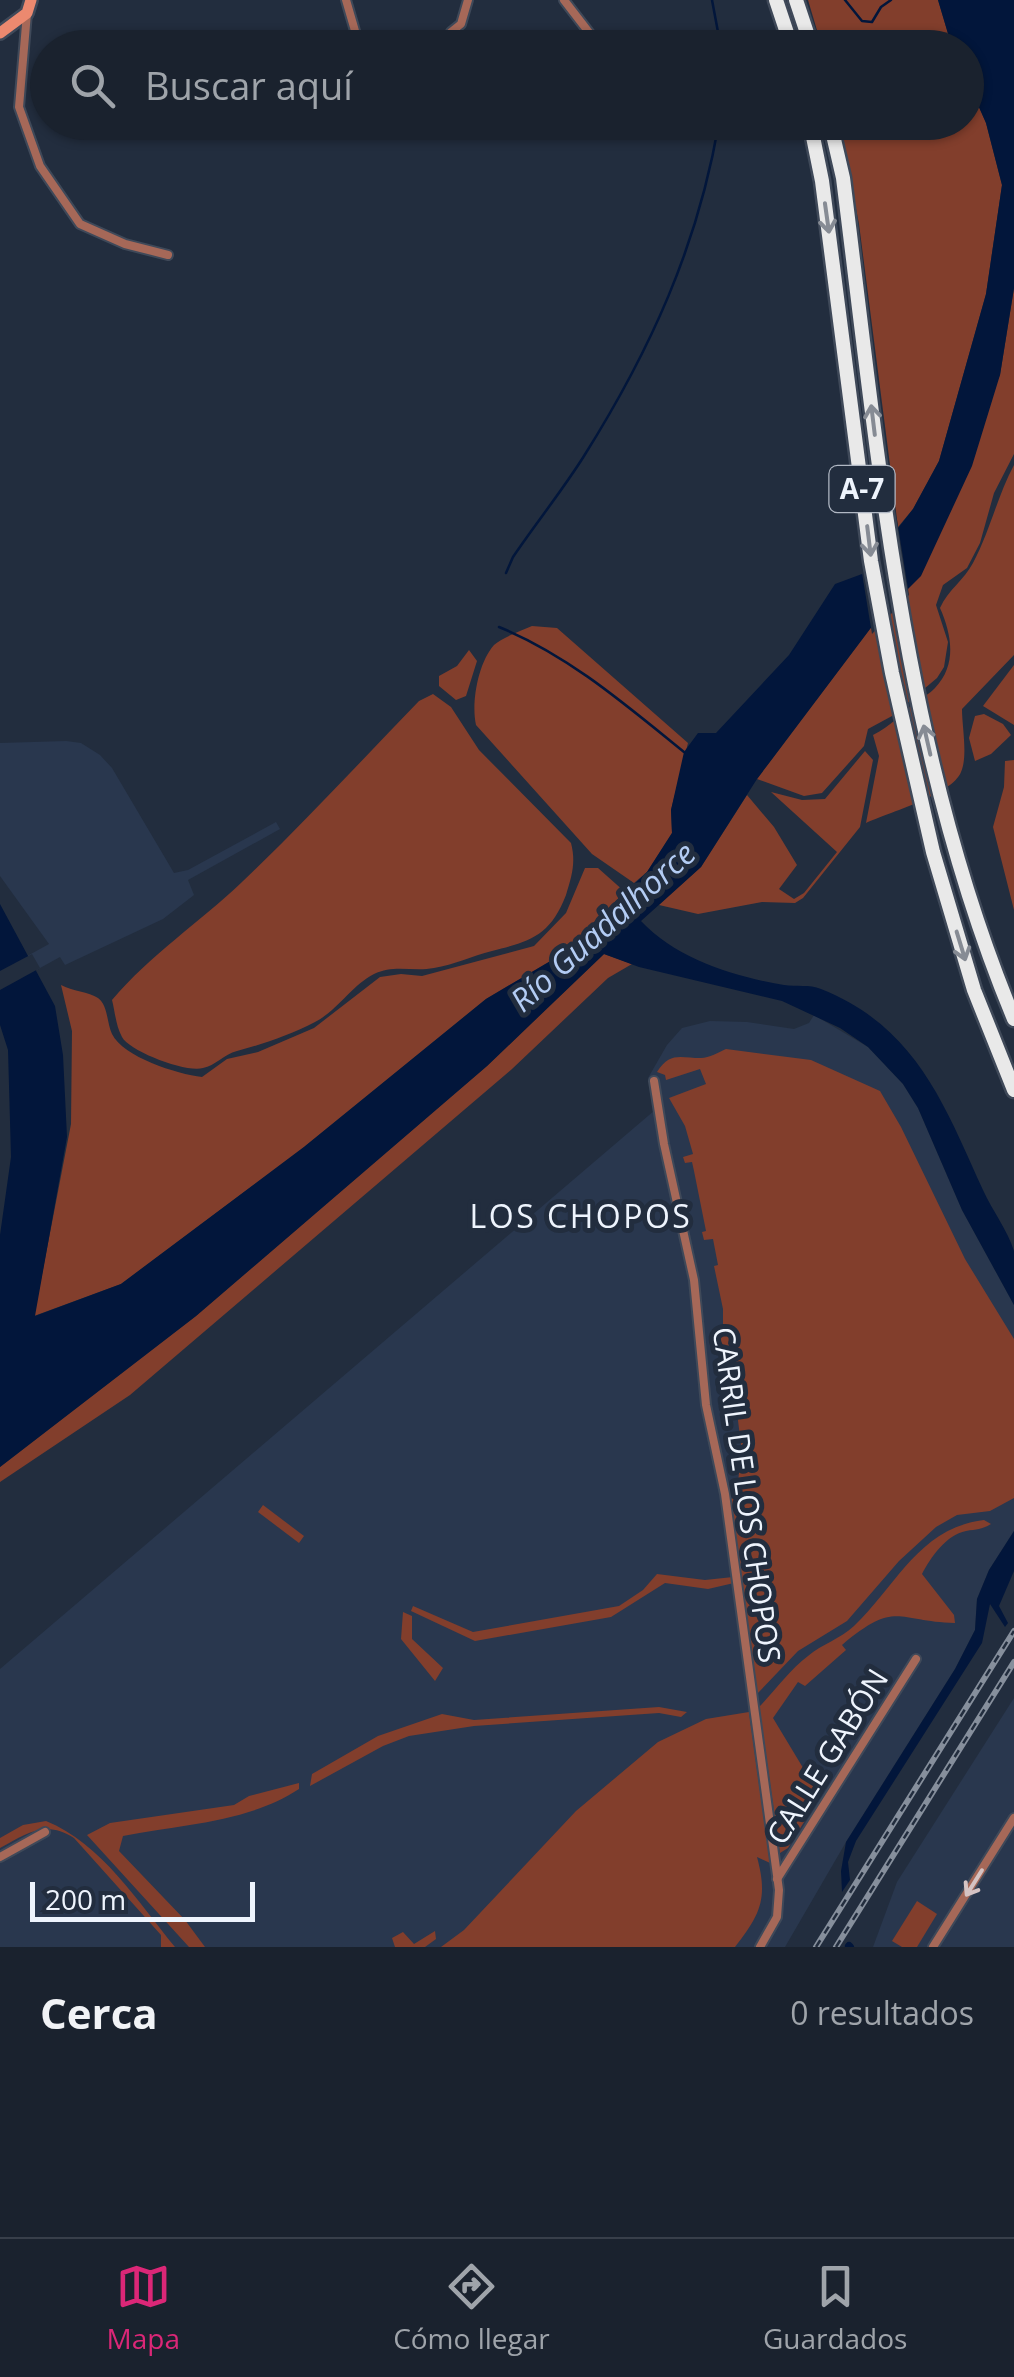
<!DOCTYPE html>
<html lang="es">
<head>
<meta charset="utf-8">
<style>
  :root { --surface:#1a222e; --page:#232a36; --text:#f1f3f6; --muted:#9fa4aa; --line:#383f4a; --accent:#db2777 }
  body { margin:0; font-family:"Open Sans",sans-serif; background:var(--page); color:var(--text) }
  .scale { position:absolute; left:30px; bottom:25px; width:225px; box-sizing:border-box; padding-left:10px; border:5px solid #eef4fd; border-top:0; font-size:28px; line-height:35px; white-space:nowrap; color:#eef4fd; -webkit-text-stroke:8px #222d3e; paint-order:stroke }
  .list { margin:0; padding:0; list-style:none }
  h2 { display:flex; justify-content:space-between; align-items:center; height:130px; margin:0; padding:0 40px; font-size:42px }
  h2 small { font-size:32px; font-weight:400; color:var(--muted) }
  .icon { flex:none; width:55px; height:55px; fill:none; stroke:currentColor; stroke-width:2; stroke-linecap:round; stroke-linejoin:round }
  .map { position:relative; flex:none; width:1014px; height:1947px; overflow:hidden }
  .search { position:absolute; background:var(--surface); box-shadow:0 2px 8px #0004; left:30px; right:30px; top:30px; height:110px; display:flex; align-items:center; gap:25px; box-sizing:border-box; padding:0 35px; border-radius:55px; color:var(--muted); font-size:38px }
  .sheet { height:290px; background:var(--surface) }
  nav { display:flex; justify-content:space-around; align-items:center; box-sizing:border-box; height:140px; border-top:2px solid var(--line); background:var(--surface); font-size:28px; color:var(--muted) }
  nav a { display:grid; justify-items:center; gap:5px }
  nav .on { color:var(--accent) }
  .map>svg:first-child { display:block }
  .built { fill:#29374e }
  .green { fill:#823e2c }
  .water { fill:#02163b }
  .pier { fill:#222d3e }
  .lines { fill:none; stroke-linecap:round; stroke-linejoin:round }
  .stream { stroke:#02163b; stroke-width:2.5 }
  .canal { stroke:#02163b; stroke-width:8 }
  .street-casing { stroke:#3f4959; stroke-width:12 }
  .secondary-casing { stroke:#3f4959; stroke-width:16 }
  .highway-casing { stroke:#3f4959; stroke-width:19 }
  .street { stroke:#a66858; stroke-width:8 }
  .secondary { stroke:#ec896f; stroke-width:11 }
  .highway { stroke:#e9e9e9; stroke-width:14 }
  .rail-casing { stroke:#868f9c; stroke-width:6 }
  .rail { stroke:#222d3e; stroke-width:2.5; stroke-dasharray:8; stroke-linecap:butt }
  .oneway { stroke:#868b94 }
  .oneway2 { stroke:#d5c3c3 }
  .labels { text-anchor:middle; stroke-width:10; stroke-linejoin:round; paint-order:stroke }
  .shield { fill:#222d3e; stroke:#b1b8c4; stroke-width:2.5 }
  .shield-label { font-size:28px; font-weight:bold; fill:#eef4fd }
  .street-label { font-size:30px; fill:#eef4fd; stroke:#222d3e }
  .water-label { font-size:32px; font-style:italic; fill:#b3ccf4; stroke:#222d3e }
  .neighbourhood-label { font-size:32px; letter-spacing:2.5px; fill:#eef4fd; stroke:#222d3e }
</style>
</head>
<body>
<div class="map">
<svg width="1014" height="1947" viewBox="0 0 1014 1947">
  <rect width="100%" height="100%" fill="#222d3e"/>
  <!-- built -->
  <g class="built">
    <path d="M66,741l15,2 19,12 12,13 62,105 14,-3 88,-48 4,7 -92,51 6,15 -31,24 -98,46 -5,-8 -60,33v-19l49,-27 -49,-68v-133z"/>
    <path d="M814,1015l54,32 35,37 15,24 44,102 52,95v226l-25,39 -12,29 -2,31 -20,39 -109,173 -61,105h-785v-278l655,-559 -7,-32 19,-33 15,-17 28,-7 37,1 47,7 15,-6z"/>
    <path d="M1014,1698v249h-141l24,-65z"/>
  </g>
  <!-- green -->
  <g class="green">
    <path d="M808,0h130l14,47h-130z"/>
    <path d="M967,80l19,43 16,62 -16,109 -47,167 -26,48 -15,18 -39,-303 -20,-101 127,-1z"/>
    <path d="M1014,288v166l-20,39 -14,50 -13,25 -24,17 -7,20 12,37 -4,25 -7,11 -45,38 -24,13 -4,17 -42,47 -18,3 -47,-17 119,-158 124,-246z"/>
    <path d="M1014,465v190l-52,54c0,18 6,47 -1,63 -9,23 -74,41 -95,51l13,-67 -6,-21c18,-9 28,-21 43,-33 6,-5 14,-8 19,-14 22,-23 17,-53 5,-80 8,-18 24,-28 33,-45 17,-32 24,-66 41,-98z"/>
    <path d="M532,626l25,2 131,115 -17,67 1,23 -25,39 -13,11 -42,-29 -116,-129c-5,-22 2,-62 18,-80 9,-8 27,-14 38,-19z"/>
    <path d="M469,650l8,11 -11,35 -10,4 -17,-14v-10l18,-10z"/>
    <path d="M1014,665v60l-31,-19z"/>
    <path d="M433,694l18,13 28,43 92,93c5,19 1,33 -5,52 -16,41 -35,46 -74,56 -20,5 -38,14 -58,17 -21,4 -40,-4 -60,6 -22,11 -37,37 -59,48 -25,13 -52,22 -78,29 -13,3 -22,15 -34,17 -17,5 -74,-17 -81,-31 -6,-11 -7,-25 -10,-37 38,-45 88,-78 130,-118 62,-59 118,-120 177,-181z"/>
    <path d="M984,714l19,10 8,11 -20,19 -16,7 -6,-23 6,-22z"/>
    <path d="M865,751l8,9 -13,67 -57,71 -8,5 -33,-1 -64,12 -39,-9 42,-38 46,-72 27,32 23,38 -18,24 15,10 10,-6 33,-41 -66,-60 31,8 23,-1z"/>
    <path d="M1014,760v150l-21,-83 11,-40 1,-26z"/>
    <path d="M585,868h13l27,24 -66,64 -73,43 -182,148 -183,137 -87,32 37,-192 1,-93 -11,-46c11,6 28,7 37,13 10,7 9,26 14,36 11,23 65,40 90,43l25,-18 31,-7 56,-24 66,-51 21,-3 21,2 112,-30 32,-33z"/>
    <path d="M604,954l28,10 -24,14 -96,91 -382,326 -130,87v-15l196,-151 291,-250z"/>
    <path d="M726,1049l85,11 69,31 21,36 64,132 49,80v159l-24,13 -33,4 -21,12 -37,34 -52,60 -49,30 -41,43 -28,-192c13,-13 8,-34 13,-49l-8,-65 4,-1 -1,-9h-6l3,-12h-6l-3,-17h-4l-2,-14 4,-1v-25l-9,-43 4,-1 -5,-26 -9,1 -2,-8 4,-1 -12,-60 -2,-9 -7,1 -2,-6 10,-3 -8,-28 -16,-28 37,-14 -6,-15 -34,11 -1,-5 -8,-3c13,-21 24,-14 44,-14 8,0 18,-6 25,-9z"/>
    <path d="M263,1505l41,31 -5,7 -41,-31z"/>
    <path d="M984,1520l7,4c-10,6 -14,5 -25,7 -20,4 -35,26 -44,43l32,41 1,8c-59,-1 -58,-24 -113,22l4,5 -41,36 -7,-4 -25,36 47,78 -32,52 -8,5 -21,-146c16,-16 31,-38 49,-51 14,-12 32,-17 46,-30 43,-41 65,-98 130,-106z"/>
    <path d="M657,1574l48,6 28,-3 1,6 -26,6 -43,-6 -54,34 -136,24 -64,-30 2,-5 60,26 146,-26 24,-16z"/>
    <path d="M403,1612l9,4v23l31,29 -8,13 -34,-42z"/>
    <path d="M659,1707l28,5 -6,5 -22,-4 -185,13 -65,10 -26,10 -73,40 2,-12 66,-38 64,-22 32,6z"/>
    <path d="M749,1712l21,151 -13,-6c11,41 4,57 -22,90h-294l23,-17 112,-119 82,-69 48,-23z"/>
    <path d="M299,1783v6c-52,34 -117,35 -176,47l-4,15 66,69 20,27h-16l-102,-112 23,-12 124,-18 15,-9z"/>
    <path d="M46,1821c55,22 92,81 129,126h-14v-12l-87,-97c-28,-18 -47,-5 -74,10v-10l23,-13z"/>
    <path d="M917,1901l20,13 -20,33h-15l-10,-6z"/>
    <path d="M435,1931l1,8 -11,8h-30l-3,-9 11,-6 11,12z"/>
  </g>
  <!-- water -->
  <g class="water">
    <path d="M938,0h76v288l-14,87 -28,91 -51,110 -45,45 -119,158 -56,88 -60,54c36,38 91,55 143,64 13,2 25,-1 37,4 95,38 123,115 162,201 9,20 25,41 31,61 0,16 0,38 0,54l-52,-95 -44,-102 -15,-24 -35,-37 -28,-19 -58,-27 -143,-34 -35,-13 -117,112 -291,250 -196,151v-232l11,-78 -3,-107 -8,-25v-121l55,102 8,49 4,82 -32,179 86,-32 183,-137 182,-148 73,-43 88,-84 25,-39 -1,-23 13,-58 14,-19h18l73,-78 46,-71 27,-10 51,-65 26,-48 47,-167 16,-109 -16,-62 -19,-43 -1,-32 -14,-1z"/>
    <path d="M1014,1531v40l-15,35 9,17 -3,4 -15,-23 -8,39 -126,198 -8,21 2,18 -8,12 -1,-21 5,-29 109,-173 20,-39 2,-31 12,-29z"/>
  </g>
  <!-- pier -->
  <g class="pier">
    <path d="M897,520l12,75 -37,39 -11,-67z"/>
    <path d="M32,954l8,14 -40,22v-19z"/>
  </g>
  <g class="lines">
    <!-- stream -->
    <g class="stream">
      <path d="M712,0l9,48"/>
      <path d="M845,0l17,21 10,1 9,-15 10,-7"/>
      <path d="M506,573l7,-16c23,-34 49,-66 71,-101 66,-105 114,-210 135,-334"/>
      <path d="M499,627c69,28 127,78 185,125"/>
    </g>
    <!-- canal -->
    <path class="canal" d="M849,1946l1,1"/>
    <!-- street casing -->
    <g class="street-casing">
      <g id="street">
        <path d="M346,0l14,48"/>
        <path d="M564,0l37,48"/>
        <path d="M27,13l-8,94 21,59 40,58 45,20 43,11"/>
        <path d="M443,48l8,-16 10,-8 7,-24"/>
        <path d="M654,1081l10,63 30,136 12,125 19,89 54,396 -2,27 -17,30"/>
        <path d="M0,1857l45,-25"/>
        <path d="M777,1879l139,-220"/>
        <path d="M933,1947l81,-129"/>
      </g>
    </g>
    <!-- secondary casing -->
    <g class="secondary-casing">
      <path id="secondary" d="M0,33l27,-20 4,-13"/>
    </g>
    <!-- highway casing -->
    <g class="highway-casing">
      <g id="highway">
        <path d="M776,0l16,48"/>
        <path d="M796,0l16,48"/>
        <path d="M810,122l12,59 49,380 21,112 41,179 41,138 40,100"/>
        <path d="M830,122l13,56c36,284 60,575 171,841"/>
      </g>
    </g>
    <!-- street -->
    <use href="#street" class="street"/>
    <!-- secondary -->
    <use href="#secondary" class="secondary"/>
    <!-- highway -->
    <use href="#highway" class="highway"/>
    <!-- rail casing -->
    <g class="rail-casing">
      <g id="rail">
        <path d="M816,1947l198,-316"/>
        <path d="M836,1947l178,-285"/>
      </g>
    </g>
    <!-- rail -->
    <use href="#rail" class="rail"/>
  </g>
  <!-- one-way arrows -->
  <defs><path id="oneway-shaft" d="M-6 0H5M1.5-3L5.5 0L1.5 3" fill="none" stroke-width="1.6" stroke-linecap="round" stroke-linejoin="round" transform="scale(2.5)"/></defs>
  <g class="oneway">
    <use href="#oneway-shaft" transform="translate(827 218) rotate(82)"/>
    <use href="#oneway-shaft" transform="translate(873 420) rotate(-97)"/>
    <use href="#oneway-shaft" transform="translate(869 541) rotate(83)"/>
    <use href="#oneway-shaft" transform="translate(927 740) rotate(-103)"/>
    <use href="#oneway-shaft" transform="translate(961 946) rotate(73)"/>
  </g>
  <use class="oneway2" href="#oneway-shaft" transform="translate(974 1883) rotate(122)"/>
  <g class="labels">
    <!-- shield labels -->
    <rect class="shield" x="829.5" y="466" width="65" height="46" rx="8"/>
    <g class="shield-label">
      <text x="862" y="499">A-7</text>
    </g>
    <!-- street labels -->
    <g class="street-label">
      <text transform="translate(746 1495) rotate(82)" y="10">CARRIL DE LOS CHOPOS</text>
      <text transform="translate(828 1757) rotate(-58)" y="10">CALLE GABÓN</text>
    </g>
    <!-- water labels -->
    <g class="water-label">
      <text transform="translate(603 927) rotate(-42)" y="11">Río Guadalhorce</text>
    </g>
    <!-- neighbourhood labels -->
    <g class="neighbourhood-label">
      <text x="581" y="1228">LOS CHOPOS</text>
    </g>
  </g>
</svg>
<div class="scale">200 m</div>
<div class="search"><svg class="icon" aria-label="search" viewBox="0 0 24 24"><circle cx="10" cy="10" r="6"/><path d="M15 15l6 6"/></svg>Buscar aquí</div>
</div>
<section class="sheet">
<h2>Cerca<small>0 resultados</small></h2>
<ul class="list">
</ul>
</section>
<nav>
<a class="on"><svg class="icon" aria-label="map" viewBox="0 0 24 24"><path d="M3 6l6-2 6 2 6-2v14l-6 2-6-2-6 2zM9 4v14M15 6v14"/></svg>Mapa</a>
<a><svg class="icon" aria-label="directions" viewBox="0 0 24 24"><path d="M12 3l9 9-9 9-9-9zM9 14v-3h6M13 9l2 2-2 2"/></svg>Cómo llegar</a>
<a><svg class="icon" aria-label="saved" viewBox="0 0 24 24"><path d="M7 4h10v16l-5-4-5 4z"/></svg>Guardados</a>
</nav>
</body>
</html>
